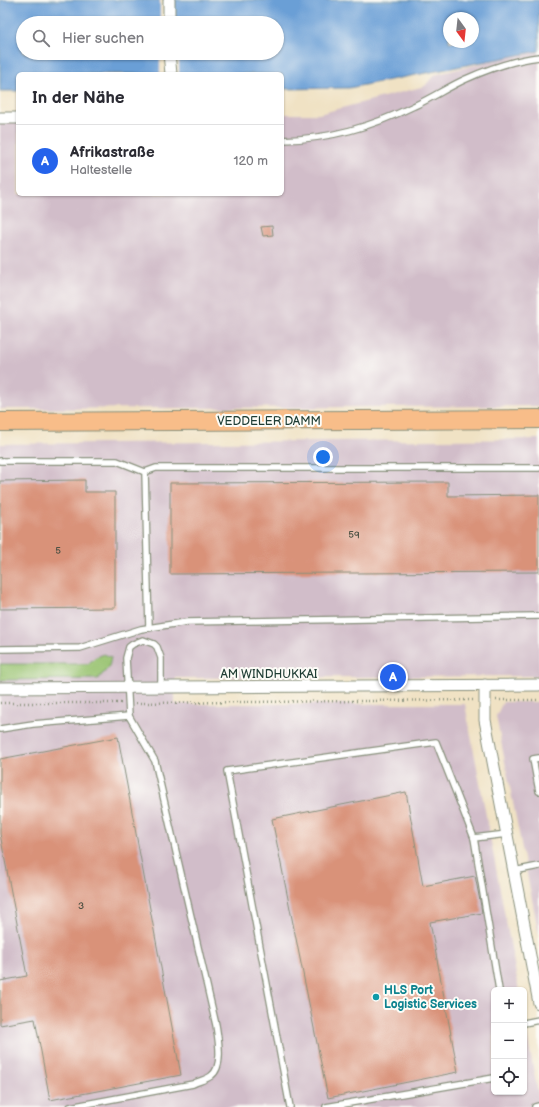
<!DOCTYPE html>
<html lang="de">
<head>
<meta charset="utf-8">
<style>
  :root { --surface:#fff; --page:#f2f2f3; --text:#2b2b33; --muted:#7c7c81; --line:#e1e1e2; --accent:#2563eb }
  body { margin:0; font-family:"Balsamiq Sans",sans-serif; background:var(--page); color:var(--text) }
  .controls { position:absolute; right:12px; bottom:12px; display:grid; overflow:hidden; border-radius:6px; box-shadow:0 1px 3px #0004 }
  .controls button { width:36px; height:36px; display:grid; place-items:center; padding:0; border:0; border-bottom:1px solid var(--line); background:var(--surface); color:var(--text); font:20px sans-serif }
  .compass { position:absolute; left:443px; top:12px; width:36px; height:36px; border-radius:50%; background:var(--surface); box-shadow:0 1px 3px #0004; rotate:165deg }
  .you { position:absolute; left:323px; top:457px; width:14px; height:14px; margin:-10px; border:3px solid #fff; border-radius:50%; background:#1a73e8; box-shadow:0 0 0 6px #1a73e833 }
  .badge { display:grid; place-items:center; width:26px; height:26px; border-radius:50%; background:var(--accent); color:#fff; font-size:13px; font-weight:700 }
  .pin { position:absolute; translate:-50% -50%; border:2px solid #fff; box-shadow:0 1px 4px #0006 }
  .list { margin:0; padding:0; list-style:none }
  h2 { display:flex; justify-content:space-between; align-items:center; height:52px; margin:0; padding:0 16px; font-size:17px }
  h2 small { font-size:13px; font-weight:400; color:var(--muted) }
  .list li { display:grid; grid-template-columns:26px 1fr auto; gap:12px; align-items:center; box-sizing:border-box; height:72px; padding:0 16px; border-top:1px solid var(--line) }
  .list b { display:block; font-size:15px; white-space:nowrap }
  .list p { margin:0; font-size:13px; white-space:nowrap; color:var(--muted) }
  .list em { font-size:13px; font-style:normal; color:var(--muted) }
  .icon { flex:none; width:22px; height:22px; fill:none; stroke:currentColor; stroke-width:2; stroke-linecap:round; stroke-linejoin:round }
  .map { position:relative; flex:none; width:539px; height:1107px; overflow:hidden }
  .search { position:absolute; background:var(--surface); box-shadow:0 1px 3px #0004; left:16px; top:16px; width:268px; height:44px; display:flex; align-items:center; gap:10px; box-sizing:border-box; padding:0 14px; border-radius:22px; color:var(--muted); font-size:15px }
  .panel { position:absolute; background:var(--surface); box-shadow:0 1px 3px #0004; left:16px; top:72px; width:268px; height:124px; border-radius:6px }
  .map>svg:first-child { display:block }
  .industrial { fill:#d1bdc9 }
  .green { fill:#98c26f; stroke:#5c8052 }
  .water { fill:#6a9fd6; stroke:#446e85; fill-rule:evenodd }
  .pier { fill:#f0e2c4 }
  .building { fill:#d99279 }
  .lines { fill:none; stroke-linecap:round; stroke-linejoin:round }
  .service-casing { stroke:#88907c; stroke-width:8 }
  .minor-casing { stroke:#88907c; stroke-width:13 }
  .primary-casing { stroke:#88907c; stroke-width:20 }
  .path { stroke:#88907c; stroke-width:2.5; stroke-dasharray:1 3; stroke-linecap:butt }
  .service { stroke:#fff; stroke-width:5.5 }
  .minor { stroke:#fff; stroke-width:11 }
  .primary { stroke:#f8bd89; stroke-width:18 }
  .culture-dot { fill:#0f9aa8; stroke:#fdfcf7; stroke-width:1.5 }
  .labels { text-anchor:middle; stroke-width:4; stroke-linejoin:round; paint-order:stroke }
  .number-label { font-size:10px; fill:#4e5245 }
  .street-label { font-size:12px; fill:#1f3d34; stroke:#fdfcf7 }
  .culture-label { font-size:12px; font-weight:bold; fill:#0d838f; stroke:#fdfcf7; text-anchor:start }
</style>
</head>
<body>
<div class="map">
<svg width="539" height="1107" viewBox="0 0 539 1107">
  <rect width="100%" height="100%" fill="#fdfcf7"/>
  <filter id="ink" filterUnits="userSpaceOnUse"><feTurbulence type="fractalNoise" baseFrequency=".025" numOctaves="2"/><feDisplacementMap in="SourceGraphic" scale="8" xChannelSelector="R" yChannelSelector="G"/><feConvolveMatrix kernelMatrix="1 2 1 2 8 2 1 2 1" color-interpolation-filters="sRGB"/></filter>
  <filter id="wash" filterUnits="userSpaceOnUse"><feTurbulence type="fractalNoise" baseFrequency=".012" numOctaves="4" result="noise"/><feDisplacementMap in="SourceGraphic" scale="16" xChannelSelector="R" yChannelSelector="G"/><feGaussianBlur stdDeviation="0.9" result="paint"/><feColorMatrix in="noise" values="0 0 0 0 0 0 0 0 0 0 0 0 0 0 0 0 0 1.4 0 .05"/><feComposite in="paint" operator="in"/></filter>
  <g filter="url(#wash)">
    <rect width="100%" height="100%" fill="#f0e2c4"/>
    <!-- industrial -->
    <g class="industrial">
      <path d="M539,52v354l-539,3v-294h18v79h264v-80h37l106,-28 9,-11 70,-17z"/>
      <path d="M539,439v237l-364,2v26h290l54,286h-25v102h30v-73l15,80v8h-539v-663z"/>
      <path d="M503,702h36v233l-43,-219z"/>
    </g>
    <!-- green -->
    <path class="green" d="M104,654l7,3 -2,10 -11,12 -98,1v-16h88l6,-6z"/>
    <!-- water -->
    <path class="water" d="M0,0h539v51l-190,37 -67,1v-15h-264v17h-18zM449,18h24v24h-24zM23,23h254v30h-254z"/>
    <!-- pier -->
    <g class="pier">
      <rect x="160" y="0" width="13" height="23"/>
      <path d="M160,53h13v2h6v19h-19z"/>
    </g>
    <g id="blocks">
      <!-- building -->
      <g class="building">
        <path d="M272,226l1,9 -10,1 -2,-9z"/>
        <path d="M85,480v12h30v116l-115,1v-128z"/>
        <path d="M448,482v14l91,-1v77l-369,2v-91z"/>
        <path d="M118,737l63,338 -131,25 -15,-81 -35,6v-44l27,-5 -27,-142v-75z"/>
        <path d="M406,792l17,94 52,-10 6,30 1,7 -52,9 28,150 -130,26 -56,-279z"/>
      </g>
    </g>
  </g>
  <g filter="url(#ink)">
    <use href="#blocks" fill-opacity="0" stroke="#88907c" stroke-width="1"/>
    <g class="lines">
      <!-- service casing -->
      <g class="service-casing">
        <g id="service">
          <path d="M282,140c48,-1 89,-13 132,-34 18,-8 34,-19 52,-27 22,-10 49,-19 73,-22"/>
          <path d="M0,461h117l28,11"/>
          <path d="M149,628l-4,-156 11,-4h383"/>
          <path d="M0,649l80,-1 61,-19 46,-7 352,-6"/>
          <path d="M0,729l33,-5 96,-8"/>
          <path d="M539,758l-6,1 6,32"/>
          <path d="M474,838l33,-4"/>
          <path d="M514,871l25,-5"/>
          <path d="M524,1023l15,-3"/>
          <path d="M70,1107l123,-23c5,-3 13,-4 18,-8 13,-9 7,-38 5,-51l-61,-264 -26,-45 -3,-58 3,-11 4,-3 10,-4 11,4 3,3 4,11v29"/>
          <path d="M290,1107l-63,-336 209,-29 38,96 25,152"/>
          <path d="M326,1107l168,-29"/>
          <path d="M535,1107l4,-1"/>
        </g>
      </g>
      <!-- minor casing -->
      <g class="minor-casing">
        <g id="minor">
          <path d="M169,0v23"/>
          <path d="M169,53l2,21"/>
          <path d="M0,118h18"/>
          <path d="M485,685v35l54,283"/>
          <path d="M0,688l539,-3"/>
        </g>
      </g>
      <!-- primary casing -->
      <g class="primary-casing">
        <path id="primary" d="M0,422l539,-3"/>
      </g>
      <!-- path -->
      <g class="path">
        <path d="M496,700h43"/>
        <path d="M0,703h121"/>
        <path d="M136,703l339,-3"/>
      </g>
      <!-- service -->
      <use href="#service" class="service"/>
      <!-- minor -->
      <use href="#minor" class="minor"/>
      <!-- primary -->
      <use href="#primary" class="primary"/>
    </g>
  </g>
  <!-- markers -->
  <circle class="culture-dot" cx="376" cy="997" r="4"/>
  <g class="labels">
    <!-- number labels -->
    <g class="number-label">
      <text x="354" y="538">59</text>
      <text x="58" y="554">5</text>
      <text x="81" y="909">3</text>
    </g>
    <!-- street labels -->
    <g class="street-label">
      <text x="269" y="425">VEDDELER DAMM</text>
      <text x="269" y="678">AM WINDHUKKAI</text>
    </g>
    <!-- culture labels -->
    <g class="culture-label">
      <text x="384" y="994">HLS Port<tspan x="384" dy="14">Logistic Services</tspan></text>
    </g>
  </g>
</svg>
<div class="controls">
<button>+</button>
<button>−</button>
<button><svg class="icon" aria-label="locate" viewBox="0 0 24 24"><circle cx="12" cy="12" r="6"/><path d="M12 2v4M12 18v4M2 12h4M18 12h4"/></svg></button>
</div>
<svg class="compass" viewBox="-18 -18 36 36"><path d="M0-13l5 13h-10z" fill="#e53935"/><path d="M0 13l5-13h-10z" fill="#7c7c81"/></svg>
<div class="you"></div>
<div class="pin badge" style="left:393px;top:677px">A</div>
<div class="search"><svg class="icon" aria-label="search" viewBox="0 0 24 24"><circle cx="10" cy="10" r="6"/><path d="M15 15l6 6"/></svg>Hier suchen</div>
<section class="panel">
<h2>In der Nähe<small></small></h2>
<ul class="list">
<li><span class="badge">A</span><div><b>Afrikastraße</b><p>Haltestelle</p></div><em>120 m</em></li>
</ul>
</section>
</div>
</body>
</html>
